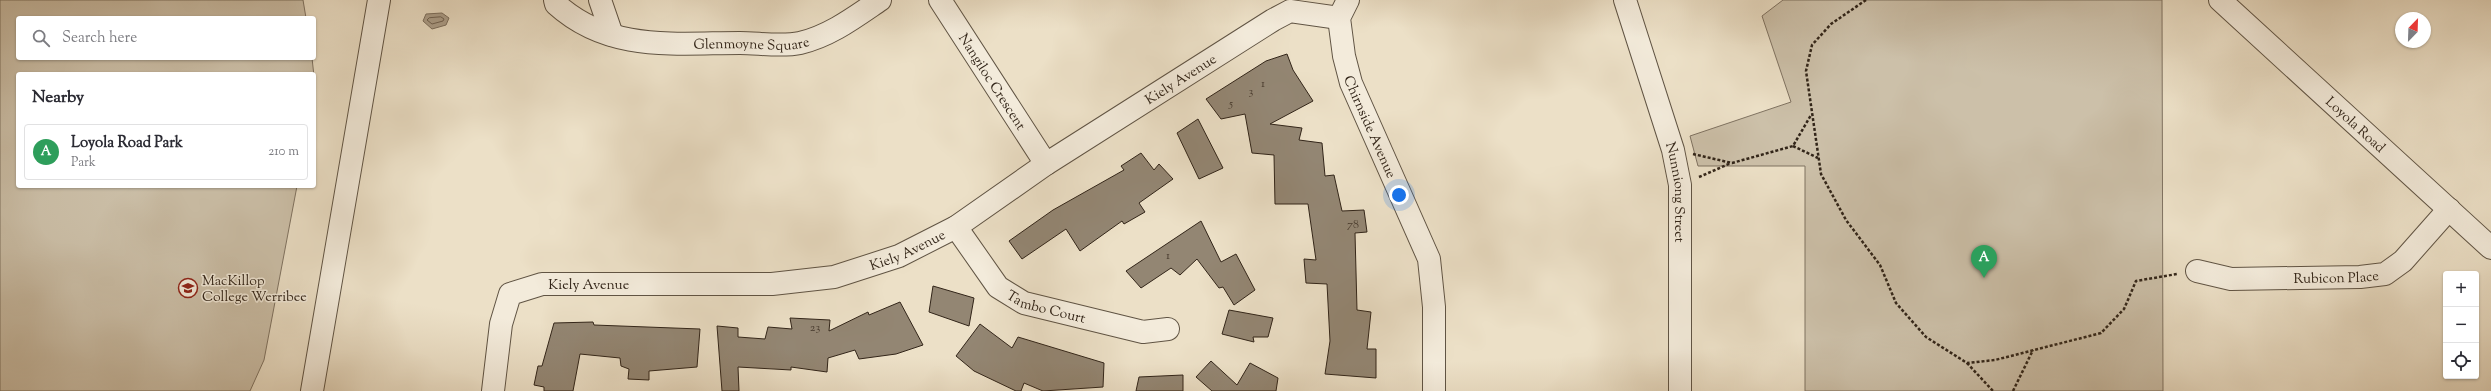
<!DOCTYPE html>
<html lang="en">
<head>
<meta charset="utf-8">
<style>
  :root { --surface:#fff; --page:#f7f7f7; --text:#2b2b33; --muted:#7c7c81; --line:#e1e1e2; --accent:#8f2418 }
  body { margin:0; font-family:"Sorts Mill Goudy",serif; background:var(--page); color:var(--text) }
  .controls { position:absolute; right:12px; bottom:12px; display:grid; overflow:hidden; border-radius:4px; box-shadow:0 1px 3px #0004 }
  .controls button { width:36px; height:36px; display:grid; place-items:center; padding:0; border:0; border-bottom:1px solid var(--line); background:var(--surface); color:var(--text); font:20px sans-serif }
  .compass { position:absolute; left:2395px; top:12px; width:36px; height:36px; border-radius:50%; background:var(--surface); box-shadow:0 1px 3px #0004; rotate:23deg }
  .you { position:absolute; left:1399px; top:195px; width:14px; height:14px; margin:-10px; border:3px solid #fff; border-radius:50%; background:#1a73e8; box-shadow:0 0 0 6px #1a73e833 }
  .badge { display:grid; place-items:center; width:26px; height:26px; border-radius:50%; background:var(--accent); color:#fff; font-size:13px; font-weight:700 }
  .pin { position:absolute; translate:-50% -33px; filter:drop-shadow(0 1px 2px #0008) }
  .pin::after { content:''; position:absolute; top:21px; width:14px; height:12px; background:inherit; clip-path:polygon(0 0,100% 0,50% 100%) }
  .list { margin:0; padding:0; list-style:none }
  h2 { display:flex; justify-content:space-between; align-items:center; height:52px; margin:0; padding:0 16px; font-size:17px }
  h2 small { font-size:13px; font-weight:400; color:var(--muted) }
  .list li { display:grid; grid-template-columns:26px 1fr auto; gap:12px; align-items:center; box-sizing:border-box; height:56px; margin:0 8px 8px; padding:0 8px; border:1px solid var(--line); border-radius:4px }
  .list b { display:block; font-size:15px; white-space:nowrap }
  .list p { margin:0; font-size:13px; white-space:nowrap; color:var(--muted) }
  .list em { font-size:13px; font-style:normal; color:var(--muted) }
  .icon { flex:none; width:22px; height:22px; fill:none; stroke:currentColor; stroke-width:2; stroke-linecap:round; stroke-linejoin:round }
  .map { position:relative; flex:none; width:2491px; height:391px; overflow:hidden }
  .search { position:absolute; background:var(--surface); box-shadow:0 1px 3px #0004; left:16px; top:16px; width:300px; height:44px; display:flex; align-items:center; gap:10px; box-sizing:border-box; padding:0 14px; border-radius:4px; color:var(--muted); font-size:15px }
  .panel { position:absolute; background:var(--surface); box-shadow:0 1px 3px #0004; left:16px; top:72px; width:300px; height:116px; border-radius:4px }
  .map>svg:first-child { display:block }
  .green { fill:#ccc0a9; stroke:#7f7261 }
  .water { fill:#ada08c; stroke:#7c6f5e }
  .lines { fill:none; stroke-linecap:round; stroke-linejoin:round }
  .shore { stroke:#706252; stroke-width:1 }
  .building { fill:#938673; stroke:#322519 }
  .minor-casing { stroke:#605444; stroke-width:24 }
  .path { stroke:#322519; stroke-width:2.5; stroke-dasharray:3 2; stroke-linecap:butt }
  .minor { stroke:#f3ebdb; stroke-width:22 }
  .labels { text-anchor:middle; stroke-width:3; stroke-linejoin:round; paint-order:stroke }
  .number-label { font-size:12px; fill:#4a3d30 }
  .street-label { font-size:14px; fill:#322519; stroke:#f3ebdb }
  .poi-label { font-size:14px; fill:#322519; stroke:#f3ebdb; text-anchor:start }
</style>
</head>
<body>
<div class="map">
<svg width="2491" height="391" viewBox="0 0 2491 391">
  <rect width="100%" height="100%" fill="#ece0c7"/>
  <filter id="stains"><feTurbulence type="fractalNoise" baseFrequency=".005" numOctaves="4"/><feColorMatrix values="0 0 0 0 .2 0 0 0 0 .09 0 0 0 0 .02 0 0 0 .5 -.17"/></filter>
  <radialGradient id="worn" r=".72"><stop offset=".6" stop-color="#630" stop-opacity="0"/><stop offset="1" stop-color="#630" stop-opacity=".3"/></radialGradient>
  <!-- green -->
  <g class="green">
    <path d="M0,0h303l3,18h-288v40h294l2,18v-2h-296v112h279l-33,174 -14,31h-250z"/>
    <path d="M1783,0h379l1,391h-358v-225h-107l-8,-30 101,-34 -29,-86z"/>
  </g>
  <!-- water -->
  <path class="water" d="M442,13l7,5 -3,7 -14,4 -9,-8 3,-7z"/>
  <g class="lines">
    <!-- shore -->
    <path class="shore" d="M441,17l3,2 -1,2 -11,3 -5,-4 2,-2z"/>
  </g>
  <!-- building -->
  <g class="building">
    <path d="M1287,54l6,16 20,31 -43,23 32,4 -3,12 23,3 3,33 9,-1 8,36 22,-1 3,22 -12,1 2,77 14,2 -4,37h9v29l-51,-4 5,-33 -3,-57 -21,-1 -2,-24 12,1 -8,-56h-33l-1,-49 -22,-2 -7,-39 -24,5 -15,-20 60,-38z"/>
    <path d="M1198,119l25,49 -24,11 -22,-46z"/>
    <path d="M1141,153l13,17 5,-6 14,15 -34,24 6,9 -21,12 -2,-3 -42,30 -14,-22 -44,30 -13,-18 44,-31 71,-40 -3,-4z"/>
    <path d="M1201,221l20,41 15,-8 19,36 -21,15 -11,-18 -4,1 -22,-29 -17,16 -9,-7 -30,20 -15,-17z"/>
    <path d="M933,286l41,12 -5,28 -40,-14z"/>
    <path d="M900,302l23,43 -27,9 -37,5 -4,-9 -27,8 -1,14 -36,-5v3l-53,-3 1,24h-17l-5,-65 21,2v9l27,2 3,-12 24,2 -2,-11 40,2 -1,11 39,-19 1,3z"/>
    <path d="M1229,310l44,8 -5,19h-15l1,5 -32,-8z"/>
    <path d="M593,322l1,3 106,4 -3,38 -48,4v9l-21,-1 1,-10 -8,-3 -1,-8 -40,-4 -7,37h-29v-4l-10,-2 4,-19h4l12,-43z"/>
    <path d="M980,324l32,24 6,-11 86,26 -1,24 -60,4 -19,-8 -3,8h-5l-42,-20 -18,-15z"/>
    <path d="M1211,361l26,24 13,-22 28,15 -2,13h-64l-16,-14z"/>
    <path d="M1183,375v16h-47l3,-14z"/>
  </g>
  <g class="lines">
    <!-- minor casing -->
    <g class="minor-casing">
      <g id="minor">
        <path id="s1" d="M555,0l1,4c53,48 117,39 184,39 18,0 42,4 60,0 30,-7 55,-26 80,-43"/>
        <path d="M600,0l12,35"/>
        <path id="s2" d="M940,0l106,164"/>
        <path id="s3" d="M1348,0l-9,18 5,38 7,27 78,176 5,48v84"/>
        <path id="s4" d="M1625,0l48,150 7,35v206"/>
        <path id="s5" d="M2220,0l271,248"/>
        <path id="s6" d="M956,227l42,60 26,16 119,29 25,-3"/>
        <path id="s7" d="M2197,271l34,8 129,-2 25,-3 18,-13 46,-52"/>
        <path d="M312,391l67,-391"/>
        <path id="s8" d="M493,391l8,-67 9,-30 32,-10h230l62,-7 65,-21 57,-29 90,-63 227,-144 17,-9 49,7"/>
      </g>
    </g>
    <!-- path -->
    <g class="path">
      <path d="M1866,0l-35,24 -19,21 -6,26 15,103 25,46 34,45 16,38 30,34 41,26 28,-3 106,-27 23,-24 12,-28 41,-7"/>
      <path d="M1793,146l25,12"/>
      <path d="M1693,154l39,9 61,-17 18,-31"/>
      <path d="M1699,177l32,-14"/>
      <path d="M1967,363l26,28"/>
      <path d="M2013,391l20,-41"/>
    </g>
    <!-- minor -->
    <use href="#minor" class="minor"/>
  </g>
  <!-- icons -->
  <defs>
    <g id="school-ring" transform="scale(1)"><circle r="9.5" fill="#f3ebdb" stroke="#8f2418" stroke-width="1.5"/><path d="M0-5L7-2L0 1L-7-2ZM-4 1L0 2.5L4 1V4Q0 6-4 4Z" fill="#8f2418"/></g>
  </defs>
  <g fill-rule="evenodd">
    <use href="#school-ring" x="188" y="288"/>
  </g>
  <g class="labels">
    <!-- number labels -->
    <g class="number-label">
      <text x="1263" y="87">1</text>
      <text x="1251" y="95">3</text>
      <text x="1231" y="107">5</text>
      <text x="1353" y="228">78</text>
      <text x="1168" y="259">1</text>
      <text x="815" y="331">23</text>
    </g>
    <!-- street labels -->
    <g class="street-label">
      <text dy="5" stroke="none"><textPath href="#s1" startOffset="209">Glenmoyne Square</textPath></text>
      <text dy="5" stroke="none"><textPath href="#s8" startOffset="826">Kiely Avenue</textPath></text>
      <text dy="5" stroke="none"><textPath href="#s2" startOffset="97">Nangiloc Crescent</textPath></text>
      <text dy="5" stroke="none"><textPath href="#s5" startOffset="184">Loyola Road</textPath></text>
      <text dy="5" stroke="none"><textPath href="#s3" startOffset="134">Chirnside Avenue</textPath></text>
      <text dy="5" stroke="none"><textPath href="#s4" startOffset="200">Nunniong Street</textPath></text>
      <text dy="5" stroke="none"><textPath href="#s8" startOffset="503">Kiely Avenue</textPath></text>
      <text dy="5" stroke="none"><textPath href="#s7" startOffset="140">Rubicon Place</textPath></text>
      <text dy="5" stroke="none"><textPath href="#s8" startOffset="179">Kiely Avenue</textPath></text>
      <text dy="5" stroke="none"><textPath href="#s6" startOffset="126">Tambo Court</textPath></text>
    </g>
    <!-- poi labels -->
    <g class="poi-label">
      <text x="202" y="285">MacKillop<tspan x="202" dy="16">College Werribee</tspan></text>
    </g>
  </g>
  <rect width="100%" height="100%" filter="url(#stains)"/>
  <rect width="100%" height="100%" fill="url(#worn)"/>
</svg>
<div class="controls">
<button>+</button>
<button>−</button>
<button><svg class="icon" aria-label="locate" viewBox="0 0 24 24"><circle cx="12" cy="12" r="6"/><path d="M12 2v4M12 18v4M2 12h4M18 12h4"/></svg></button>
</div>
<svg class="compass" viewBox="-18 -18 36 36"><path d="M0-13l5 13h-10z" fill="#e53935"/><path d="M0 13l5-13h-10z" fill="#7c7c81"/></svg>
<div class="you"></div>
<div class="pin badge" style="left:1984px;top:278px;background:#2e9e5b">A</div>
<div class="search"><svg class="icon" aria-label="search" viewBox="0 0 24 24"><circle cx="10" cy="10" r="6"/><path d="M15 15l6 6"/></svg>Search here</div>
<section class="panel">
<h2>Nearby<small></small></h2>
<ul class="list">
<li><span class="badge" style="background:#2e9e5b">A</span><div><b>Loyola Road Park</b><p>Park</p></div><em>210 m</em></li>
</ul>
</section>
</div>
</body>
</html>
